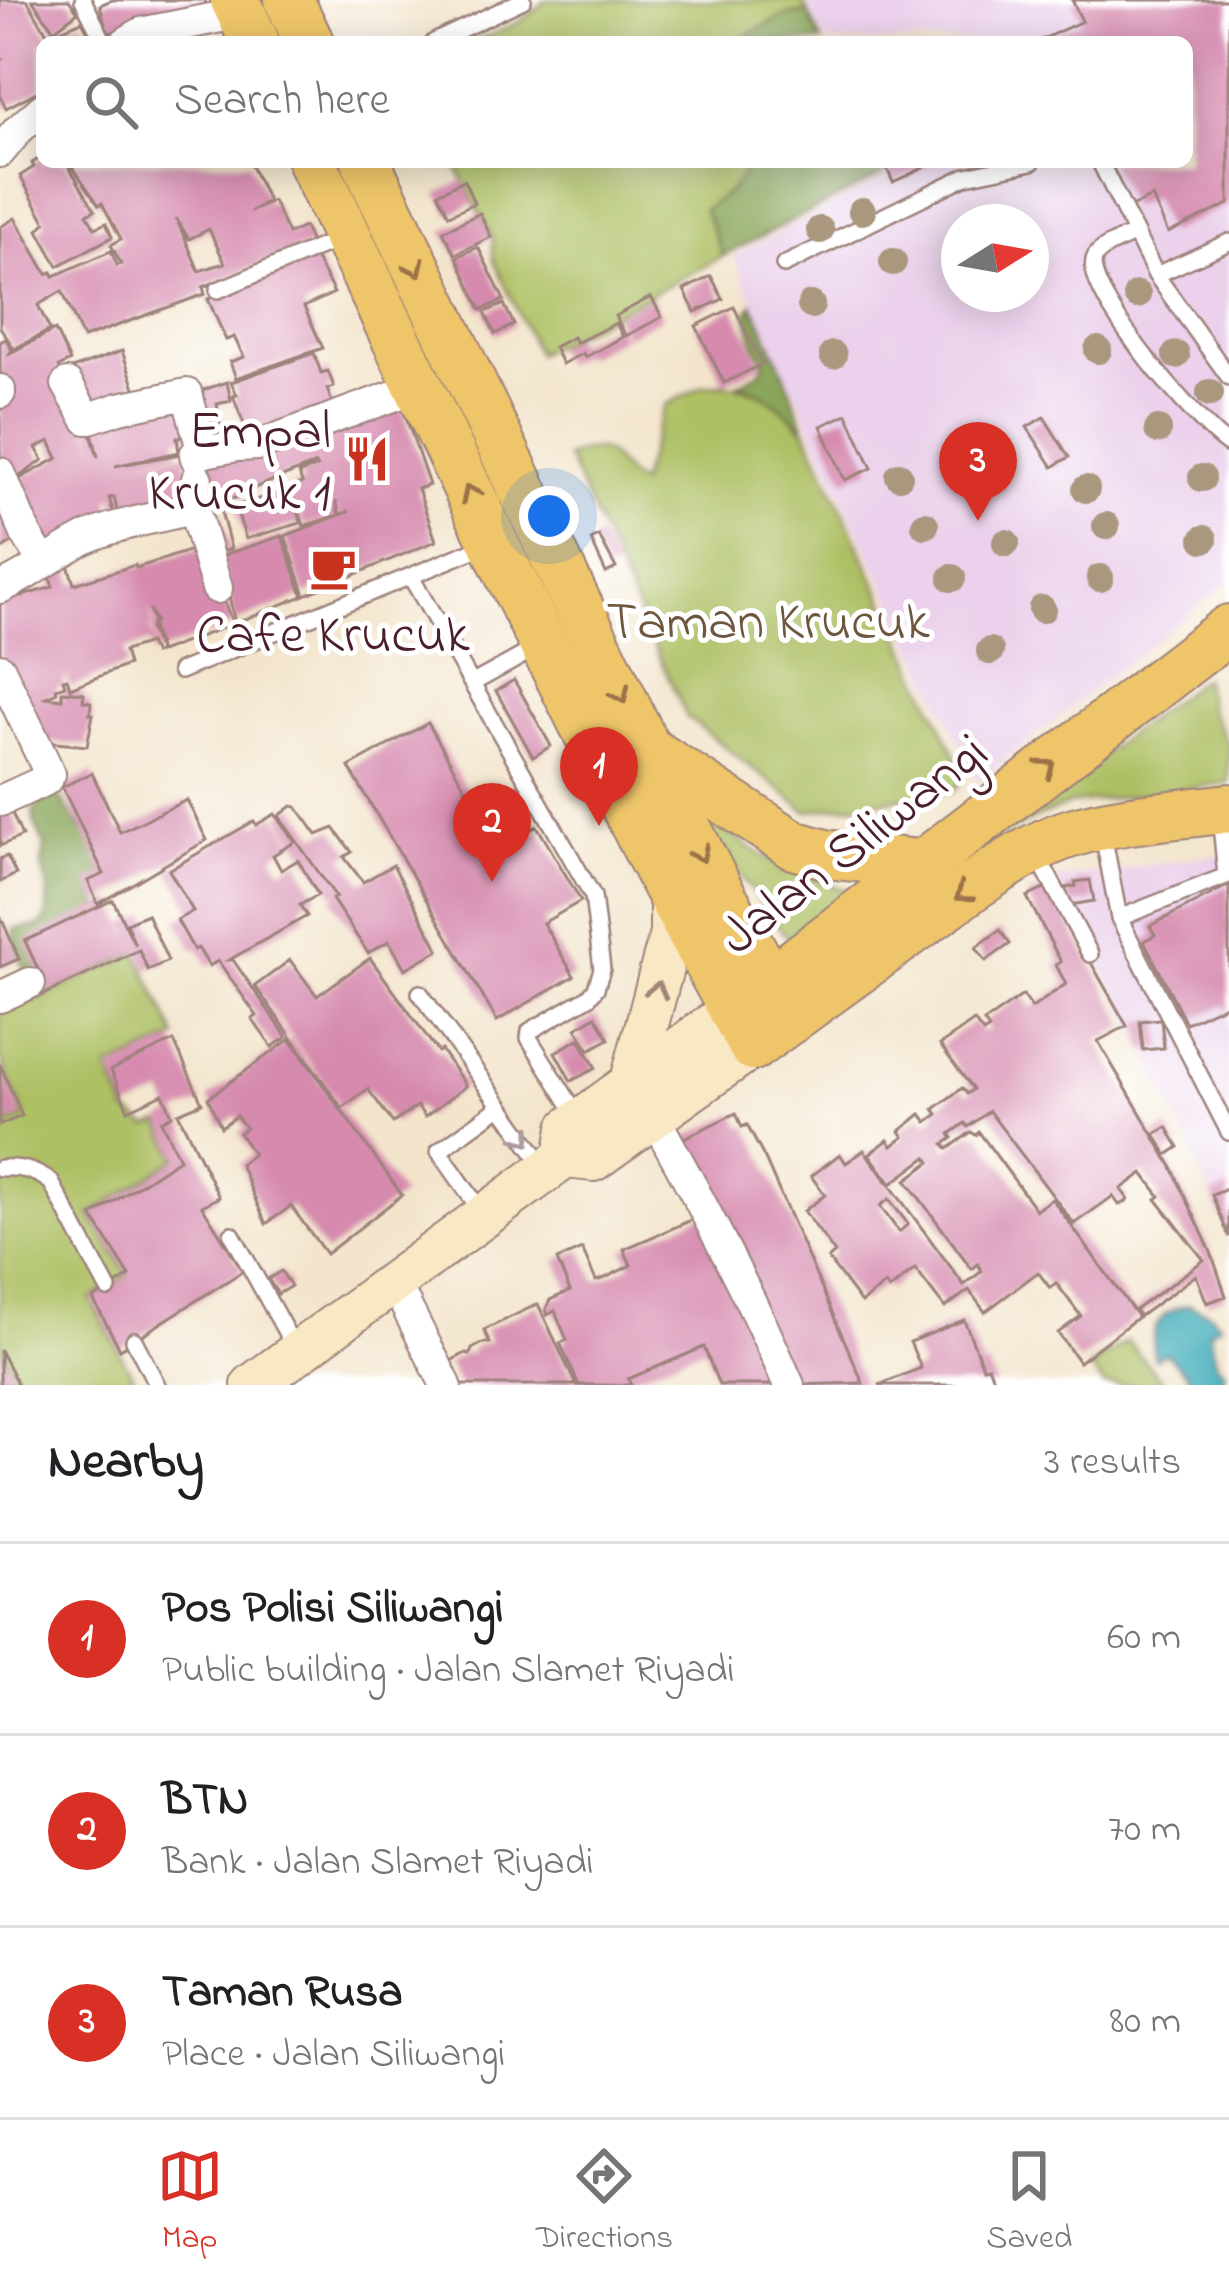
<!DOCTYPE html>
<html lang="en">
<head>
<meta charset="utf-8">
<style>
  :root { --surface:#fff; --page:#f2f2f2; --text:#202124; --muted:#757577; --line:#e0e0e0; --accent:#d93025 }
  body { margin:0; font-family:"Indie Flower",sans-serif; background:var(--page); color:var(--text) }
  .compass { position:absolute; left:941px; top:204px; width:108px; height:108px; border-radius:50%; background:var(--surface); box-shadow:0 6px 30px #0003; rotate:79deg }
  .you { position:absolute; left:549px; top:516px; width:42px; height:42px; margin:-30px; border:9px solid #fff; border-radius:50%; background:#1a73e8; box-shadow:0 0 0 18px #1a73e833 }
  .badge { display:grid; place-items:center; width:78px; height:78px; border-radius:50%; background:var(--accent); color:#fff; font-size:39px; font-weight:700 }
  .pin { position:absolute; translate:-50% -99px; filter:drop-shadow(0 3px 6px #0008) }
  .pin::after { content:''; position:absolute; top:63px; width:42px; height:36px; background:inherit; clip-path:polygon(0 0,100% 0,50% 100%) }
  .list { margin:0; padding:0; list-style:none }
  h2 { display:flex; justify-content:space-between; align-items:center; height:156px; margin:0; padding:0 48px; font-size:51px }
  h2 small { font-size:39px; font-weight:400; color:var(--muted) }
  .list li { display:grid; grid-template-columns:78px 1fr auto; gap:36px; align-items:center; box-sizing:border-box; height:192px; padding:0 48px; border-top:3px solid var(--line) }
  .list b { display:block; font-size:45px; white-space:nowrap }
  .list p { margin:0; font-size:39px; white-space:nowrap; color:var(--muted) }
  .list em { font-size:39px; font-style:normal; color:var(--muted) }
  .icon { flex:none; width:66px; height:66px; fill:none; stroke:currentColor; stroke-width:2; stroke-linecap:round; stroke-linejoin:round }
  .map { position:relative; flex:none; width:1229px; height:1385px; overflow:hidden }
  .search { position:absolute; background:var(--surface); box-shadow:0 6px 30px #0003; left:36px; right:36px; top:36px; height:132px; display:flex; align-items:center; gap:30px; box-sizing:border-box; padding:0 42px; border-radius:18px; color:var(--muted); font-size:45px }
  .sheet { height:732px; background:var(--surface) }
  nav { display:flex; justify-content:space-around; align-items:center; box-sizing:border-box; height:168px; border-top:3px solid var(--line); background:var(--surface); font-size:33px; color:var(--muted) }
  nav a { display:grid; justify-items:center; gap:6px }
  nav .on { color:var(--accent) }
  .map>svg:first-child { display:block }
  .built { fill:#ebd1eb; fill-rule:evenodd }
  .green { fill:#adc064; stroke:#7c7048; stroke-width:3 }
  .forest { fill:#8aa65a; stroke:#6a6242; stroke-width:3 }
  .water { fill:#3aaab7; stroke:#426471; stroke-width:3 }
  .building { fill:#d68aae; fill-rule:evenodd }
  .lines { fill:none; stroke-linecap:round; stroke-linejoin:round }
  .service-casing { stroke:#9e827c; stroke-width:20 }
  .minor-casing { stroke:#9e827c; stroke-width:34 }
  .secondary-casing { stroke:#9e827c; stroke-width:46 }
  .trunk-casing { stroke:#9e827c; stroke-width:52 }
  .service { stroke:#fff; stroke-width:15 }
  .minor { stroke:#fff; stroke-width:30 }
  .secondary { stroke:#f8e8c3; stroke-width:42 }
  .trunk { stroke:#eec569; stroke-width:48 }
  .tree { fill:#a9977e }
  .oneway { stroke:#9c724a }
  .oneway2 { stroke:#a18477 }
  .oneway3 { stroke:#ae9aa0 }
  .labels { text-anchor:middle; stroke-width:10; stroke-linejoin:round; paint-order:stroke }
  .poi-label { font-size:54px; fill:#4a1f2b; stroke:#fff; text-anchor:end }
  .park-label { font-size:54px; fill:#6d573f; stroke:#fff }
  .street-label { font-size:54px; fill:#4a1f2b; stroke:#fff }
</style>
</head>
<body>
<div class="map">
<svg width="1229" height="1385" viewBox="0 0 1229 1385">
  <rect width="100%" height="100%" fill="#fff"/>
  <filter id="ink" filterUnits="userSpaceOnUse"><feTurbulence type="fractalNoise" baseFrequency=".00833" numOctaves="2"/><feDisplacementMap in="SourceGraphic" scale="24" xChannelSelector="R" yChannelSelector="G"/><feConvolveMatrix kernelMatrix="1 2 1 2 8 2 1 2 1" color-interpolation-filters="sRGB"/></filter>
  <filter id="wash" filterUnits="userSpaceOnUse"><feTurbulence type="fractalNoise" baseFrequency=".004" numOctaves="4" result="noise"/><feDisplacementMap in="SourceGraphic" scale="48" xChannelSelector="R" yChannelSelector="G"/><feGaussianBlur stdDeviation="2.7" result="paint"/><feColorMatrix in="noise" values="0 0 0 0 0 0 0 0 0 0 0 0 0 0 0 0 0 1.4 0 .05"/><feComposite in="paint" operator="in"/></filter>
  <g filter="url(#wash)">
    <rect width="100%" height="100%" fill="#f3e5cc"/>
    <!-- built -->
    <g class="built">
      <path d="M806,0h423v582l-251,199 -129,-269 -116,-256 153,-79 -6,-15h307v-120h-362zM959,222h72v72h-72z"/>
      <path d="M1229,853v386l-38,-91 -59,-126 -77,-143z"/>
    </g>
    <!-- green -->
    <g class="green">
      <path d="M545,0h257l6,12 -24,4 -50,26h-260c25,-11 55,-20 71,-42z"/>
      <path d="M454,162h293c-6,24 -24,35 -43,47l19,47 -186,98 -44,-95v-20z"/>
      <path d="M718,384c42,1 60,18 88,47l159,345 -11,15 -147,20 -120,-94 -120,-260c48,-21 41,8 72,27l26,-79 38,-19z"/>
      <path d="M1203,678l7,32 19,36v37l-159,21 -32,13 -41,22 -2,-4z"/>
      <path d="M697,809c51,43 90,62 153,82l-62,48 -68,-91z"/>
      <path d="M137,953l40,85 -69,31 19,43 21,15 12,-4 17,35 -87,57 38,60 -38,24 48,86h-116l-22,-38v-219l25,-11 -25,-60v-53l35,-16 5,10z"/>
      <path d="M1127,1341l39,44h-62l-14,-18z"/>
    </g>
    <!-- forest -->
    <g class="forest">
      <path d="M808,12l14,30h-88l50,-26z"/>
      <path d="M747,162h131l6,12 -161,82 -19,-47c19,-12 37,-23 43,-47z"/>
      <path d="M753,304l29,64 24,63c-21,-22 -39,-38 -68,-47l23,-13 4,-8 -12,-24 -6,-26z"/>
      <path d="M53,795l8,4 20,30 15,7 9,40 -10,42 -69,57 -12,-38v-8l25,-3 8,-9 1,-28 -6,-23 3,-20 -10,-22 -2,-12 9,-13z"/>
    </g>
    <!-- water -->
    <path class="water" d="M1189,1305l21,8 10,11 -11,7 8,33 8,7 -3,8 3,6h-31l-7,-11 -21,-21 -11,6c-7,-29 4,-49 34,-54z"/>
    <g id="blocks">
      <!-- building -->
      <g class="building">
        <path d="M0,0h27l21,35 34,-14 11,21h-51v47l-36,19 -6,-12v-35l2,-2 -2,-1z"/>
        <path d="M32,0h37l9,12 -24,18z"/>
        <path d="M112,0h93l2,10 -8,6 -92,17 -7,-28z"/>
        <path d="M1072,0h157v204l-61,29 -16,-36 -21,10 -21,-45h77v-120h-151l46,-21z"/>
        <path d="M42,157v5h24l29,48 -8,4 8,14 11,-5 6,14 -54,29 -20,-36 8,-7 -26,-47 14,-9 -2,-4z"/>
        <path d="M69,162h180l19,39 -18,11 23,-11 15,33 16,-7 8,18 -109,42 2,7 -122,44 -21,-47 -24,14 12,25 -36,19 -14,-22v-100l15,-9 32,56 5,-2 2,4 57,-25 6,14 4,-1 -10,-19 10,-6 -19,-36 -3,2zM176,218l13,21 20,-10 16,34 -26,8z"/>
        <path d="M884,162h52l-43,20z"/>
        <path d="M464,180l10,23 -25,12 -11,-22z"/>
        <path d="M480,213l11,24 -36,17 -12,-23z"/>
        <path d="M478,247l26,53 -23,10 -24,-53z"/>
        <path d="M313,254l21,39 -30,14 19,41 -87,30 -6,-16 14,-5 -10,-20 -8,3 -18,-41z"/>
        <path d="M711,276l12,23 -28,13 -11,-22z"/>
        <path d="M651,297l11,20 -36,19 -11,-20z"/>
        <path d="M504,304l10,21 -19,9 -10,-22z"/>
        <path d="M734,307l28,57 -38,19 -28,-57z"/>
        <path d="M616,323l7,14 -38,20 -2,-4 -21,11 -8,-17 19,-10 3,6z"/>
        <path d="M55,330l15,31 -11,6 32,67 7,23 -9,-37 95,-21 9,36 -16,3 2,14 -64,14 71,-13 5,43 -71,28 -6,-27 -5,1 8,26 -75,33 -32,-73 48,-26 -8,-17 -14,7 7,12 -34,24 -9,-17v-125l6,-3 6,11 -2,3z"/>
        <path d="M122,351l17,48 -52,19 -21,-47z"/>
        <path d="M314,353l7,20 7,-2 6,16 -7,2 9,24 -85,29 -18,-46 4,-1 -6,-13z"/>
        <path d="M227,382l4,19 -14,3 6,34 -18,7 -11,-52z"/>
        <path d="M401,403l28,82 -11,4 18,52 -131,54 -20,-59 65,-25 -10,4 -4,-14 3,14 -35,11 -7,-22 4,19 -55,16 -11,-33 57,-17 -1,-2 11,-4 -3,-10 18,-6 -2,-3 -71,28 1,4 -43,8 -9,-46z"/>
        <path d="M847,414l25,54 -27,12 -24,-54z"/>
        <path d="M1044,417l25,40 -16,10 -26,-40z"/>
        <path d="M219,504l12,45 -20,6 -13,-45z"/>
        <path d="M0,513l15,28 -15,9z"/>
        <path d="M282,536l21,60 -68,27 -15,-67z"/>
        <path d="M599,536l17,32 -10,5 -15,-33z"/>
        <path d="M201,547l32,77 -73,28 -8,-24 3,-7 -6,-12 4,12 -3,8 9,23 -5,2 -5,-11 -25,8 4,14 -58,23 -3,-10 -4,1 2,6 -9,3 1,4 -11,5 16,2v-8l22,2 -1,8 8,1 -1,12h3l-6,32 -42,-4 -45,-82v-70h19l3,6 31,-9 -7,-25 19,-7 9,29 61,-19 1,3z"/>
        <path d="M514,680l37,66 -18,11 -37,-66z"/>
        <path d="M428,723l47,82 13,-8 18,33 -11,7 6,10 36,-21 44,75 -38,22 31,53 -77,45 -148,-254z"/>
        <path d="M92,773l28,59 67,-32 20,40 -109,64 -10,-23 16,-7 -42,-87z"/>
        <path d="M0,796l8,8 14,32 -22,10z"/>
        <path d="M292,806l5,1 20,28 17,-7 18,24 -8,5 19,25 30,-17 46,85 -34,19 -16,-28 -21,12 -36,-54 4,-2 -57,-81z"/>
        <path d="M275,814l20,28 -22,13 8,15 17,-10 20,35 -18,10 7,11 -78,44h4l54,77 -15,10 -20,-28 5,-3 -39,-55 -9,5 -11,-18 -4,2 -17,-30 16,-9 -24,-41 85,-49 2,4z"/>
        <path d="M7,856l9,18 -16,8v-23z"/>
        <path d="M1090,880l4,21 -24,4 -5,-17 11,-2 -1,-4z"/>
        <path d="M1229,885v129l-4,-9 -39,18 -42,-82 11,-6 -5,-9z"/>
        <path d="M1048,887l79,139 -29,15 73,124 40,87 15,44 -19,7 -11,-28 -56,41 -5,-6 69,-50 -48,-61 4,-3 -17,-23 -22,16 7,10 -2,3 -7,3 -6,-9 -39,28 -85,-113 -21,16 -3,-4 -15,11 3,4 -9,6 4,5 23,-17 5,3 3,-3 57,78 16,-11 86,118 -59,45 -21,-29 23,-17 -25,-33 -6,5 -12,-16 -53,40 -16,-22 -24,18 -30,-39 -26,21 -4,-6 -24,19 -33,-44 7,-6 -31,-42 21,-16 -14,-19 29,-22 6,9 18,-13 100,135 18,-14 -4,-7 -6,5 -66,-89 24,-18 -3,-5 -36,27 -22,-30 19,-14 4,6 12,-9 -4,-6 21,-17 6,8 11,-8 -4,-5 28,-21 5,6 6,-5 -33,-44 34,-24 9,12 6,-4 -5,-7 39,-27 9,13 34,-24 -10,-19 5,-3 -34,-65zM889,1199l19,25 -9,8 -19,-26z"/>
        <path d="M113,900l22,45 -9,-22 21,-9 21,47 -20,9 -9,-20 -98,46 -6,-12 8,-4 -18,-39z"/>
        <path d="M0,915l19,44 -19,8z"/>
        <path d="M1000,930l10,14 -24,17 -10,-14z"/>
        <path d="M370,958l68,94 3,-2 25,36 -41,31 -8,-11 -24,17 -25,-34 -26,19 -87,-122 35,-26 27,36z"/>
        <path d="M596,1016l13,23 -20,11 -13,-22z"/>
        <path d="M1161,1019l3,29 -21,2 -3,-29z"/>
        <path d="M290,1039l112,156 -76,59 -35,-48 -25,18 -26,-60 13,-10 -14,-21 7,-5 -10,-12 -15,11 -13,-29z"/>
        <path d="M579,1039l17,29 -25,13 -16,-29z"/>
        <path d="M174,1041l28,62 -24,10 41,84 -17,9 41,65 -123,78 -27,-50 37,-23 -38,-60 87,-57 -18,-38 11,-6 -9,-21 -35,16 -17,-40z"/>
        <path d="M0,1064l22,52 -22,9z"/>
        <path d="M736,1113l6,14 5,-2 18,34 98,224 -71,2 -110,-246z"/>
        <path d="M1167,1127l12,20 -12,8 -12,-21z"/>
        <path d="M1229,1188v49l-17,-42z"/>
        <path d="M703,1215l80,170h-64l-15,-38 -76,32 3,6h-52l-19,-42 7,-3 -12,-29 -8,4 -1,-6 4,-9 20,-9 -13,-31 25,-11 14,32 9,-3 26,-13 -7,-16z"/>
        <path d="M281,1271l10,15 -13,8 -10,-15z"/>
        <path d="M538,1304l38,81h-118l-11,-22 19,-10 4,2 2,-6 11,-6h7l-6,-13z"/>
        <path d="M964,1320l19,47 5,-1 8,19h-117l42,-17 -11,-26z"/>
        <path d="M0,1350l18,35h-18z"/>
      </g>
    </g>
  </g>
  <g filter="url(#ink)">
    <use href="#blocks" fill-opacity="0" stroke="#9e827c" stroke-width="3"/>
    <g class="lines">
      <!-- service casing -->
      <g class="service-casing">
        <g id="service">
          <path d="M83,0l21,42"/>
          <path d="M434,42l89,-42"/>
          <path d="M1100,162l56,113 73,102"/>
          <path d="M1136,233c-11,6 -34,12 -41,24 -17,31 105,170 134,188"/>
          <path d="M784,265l182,-89 66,-14"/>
          <path d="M1156,275l73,-33"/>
          <path d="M218,290l124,-52"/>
          <path d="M411,577l182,319 9,73 -6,19 -7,9 -59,34 -1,7 51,82"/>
          <path d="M180,671l306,-126"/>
          <path d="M473,683l65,-36"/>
          <path d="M1102,829l17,89 110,214"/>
          <path d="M1036,853l54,101"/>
          <path d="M1119,918l107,-42 -6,-63"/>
          <path d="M420,993l125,175"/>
          <path d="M0,1168c21,-1 34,2 51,14l57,107"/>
          <path d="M483,1214l-44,-63 62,-45"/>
          <path d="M232,1234l65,118"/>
          <path d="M134,1340l23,45"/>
        </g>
      </g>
      <!-- minor casing -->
      <g class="minor-casing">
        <g id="minor">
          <path d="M126,42l15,-9 100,-20"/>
          <path d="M0,152l18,-22 24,-21"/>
          <path d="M67,384l20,35 32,-11 68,-14 16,59"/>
          <path d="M0,390v3"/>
          <path d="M196,458l-1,-3 4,-2 38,-7 22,-1 159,-58"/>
          <path d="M0,473l26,61 17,28"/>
          <path d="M193,506l24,82"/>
          <path d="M0,588c31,-14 53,-33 84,-49 31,-15 69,-20 103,-29l6,-4 4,-27"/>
          <path d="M0,669l50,105 -4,6 -46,21"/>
          <path d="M0,997l30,-14"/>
          <path d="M654,1117c49,88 95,176 135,268"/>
          <path d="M394,1282l52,103"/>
        </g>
      </g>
      <!-- secondary casing -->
      <g class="secondary-casing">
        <g id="secondary">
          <path d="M632,1081l39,-147v-36"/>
          <path d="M565,1157l5,-29 162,-118"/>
          <path d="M253,1385l312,-228 28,3 160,-114"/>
        </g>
      </g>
      <!-- trunk casing -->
      <g class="trunk-casing">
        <g id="trunk">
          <path d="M235,0l20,42"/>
          <path d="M289,0l20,42"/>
          <path d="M312,162c141,297 281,596 441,884l219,-159c30,-20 64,-43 99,-54 48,-15 108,-18 158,-25"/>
          <path d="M366,162l281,588 70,137 74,132"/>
          <path d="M651,752l143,93 31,9 95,10"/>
          <path d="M748,999l481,-370"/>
        </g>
      </g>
      <!-- service -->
      <use href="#service" class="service"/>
      <!-- minor -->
      <use href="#minor" class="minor"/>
      <!-- secondary -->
      <use href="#secondary" class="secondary"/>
      <!-- trunk -->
      <use href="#trunk" class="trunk"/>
    </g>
    <!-- trees -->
    <g class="tree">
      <circle cx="862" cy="211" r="14"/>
      <circle cx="820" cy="230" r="14"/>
      <circle cx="893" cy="262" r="14"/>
      <circle cx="1137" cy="295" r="14"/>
      <circle cx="811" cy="305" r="14"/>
      <circle cx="1098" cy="350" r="14"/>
      <circle cx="833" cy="355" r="14"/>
      <circle cx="1176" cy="355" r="14"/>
      <circle cx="1210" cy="393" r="14"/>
      <circle cx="1158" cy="430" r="14"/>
      <circle cx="899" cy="476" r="14"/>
      <circle cx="1202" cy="478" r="14"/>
      <circle cx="973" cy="482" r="14"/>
      <circle cx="1086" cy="489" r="14"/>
      <circle cx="925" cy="525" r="14"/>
      <circle cx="1106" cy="526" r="14"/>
      <circle cx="1204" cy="539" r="14"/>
      <circle cx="1006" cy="543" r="14"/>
      <circle cx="952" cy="578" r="14"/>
      <circle cx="1100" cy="578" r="14"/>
      <circle cx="1042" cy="609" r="14"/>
      <circle cx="990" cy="651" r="14"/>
    </g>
    <!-- one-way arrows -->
    <defs><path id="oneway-chevron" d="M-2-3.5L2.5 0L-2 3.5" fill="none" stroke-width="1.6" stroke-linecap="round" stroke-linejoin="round" transform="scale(3)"/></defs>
    <g class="oneway">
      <use href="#oneway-chevron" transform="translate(416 268) rotate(65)"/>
      <use href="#oneway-chevron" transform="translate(470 493) rotate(-116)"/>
      <use href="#oneway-chevron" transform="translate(621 695) rotate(64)"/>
      <use href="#oneway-chevron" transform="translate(1047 767) rotate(-37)"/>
      <use href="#oneway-chevron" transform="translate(700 854) rotate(63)"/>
      <use href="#oneway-chevron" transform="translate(963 894) rotate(144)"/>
    </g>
    <use class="oneway2" href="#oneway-chevron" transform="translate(657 990) rotate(-76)"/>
    <use class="oneway3" href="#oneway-chevron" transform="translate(524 1138) rotate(55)"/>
  </g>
  <!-- icons -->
  <defs>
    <g id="restaurant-bare" transform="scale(3.6)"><path d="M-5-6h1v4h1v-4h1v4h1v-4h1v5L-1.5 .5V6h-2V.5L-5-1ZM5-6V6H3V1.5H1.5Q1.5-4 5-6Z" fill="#c8321e" stroke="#fff" stroke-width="2.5" paint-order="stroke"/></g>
    <g id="cafe-bare" transform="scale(3.6)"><path d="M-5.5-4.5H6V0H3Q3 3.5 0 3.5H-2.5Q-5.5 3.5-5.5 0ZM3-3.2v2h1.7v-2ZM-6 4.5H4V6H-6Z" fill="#c8321e" stroke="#fff" stroke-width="2.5" paint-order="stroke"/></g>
  </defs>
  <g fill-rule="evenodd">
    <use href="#restaurant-bare" x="367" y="459"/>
    <use href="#cafe-bare" x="333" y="568"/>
  </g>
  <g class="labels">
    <!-- poi labels -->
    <g class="poi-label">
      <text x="331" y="447">Empal<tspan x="331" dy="62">Krucuk 1</tspan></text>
      <text x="333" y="651" text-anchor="middle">Cafe Krucuk</text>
    </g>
    <!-- park labels -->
    <g class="park-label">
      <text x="768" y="638">Taman Krucuk</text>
    </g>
    <!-- street labels -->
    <g class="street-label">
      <text transform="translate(852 842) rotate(-38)" y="19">Jalan Siliwangi</text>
    </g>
  </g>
</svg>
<svg class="compass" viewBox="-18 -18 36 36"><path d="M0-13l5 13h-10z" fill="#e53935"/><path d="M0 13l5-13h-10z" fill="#757577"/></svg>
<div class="you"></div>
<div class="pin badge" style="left:599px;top:826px">1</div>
<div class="pin badge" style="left:492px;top:882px">2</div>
<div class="pin badge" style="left:978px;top:521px">3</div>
<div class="search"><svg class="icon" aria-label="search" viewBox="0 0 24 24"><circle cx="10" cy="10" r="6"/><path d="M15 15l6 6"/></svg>Search here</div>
</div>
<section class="sheet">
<h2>Nearby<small>3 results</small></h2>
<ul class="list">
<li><span class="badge">1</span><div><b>Pos Polisi Siliwangi</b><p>Public building · Jalan Slamet Riyadi</p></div><em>60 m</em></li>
<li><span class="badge">2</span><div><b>BTN</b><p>Bank · Jalan Slamet Riyadi</p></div><em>70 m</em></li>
<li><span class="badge">3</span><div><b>Taman Rusa</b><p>Place · Jalan Siliwangi</p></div><em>80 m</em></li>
</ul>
</section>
<nav>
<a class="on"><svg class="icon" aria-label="map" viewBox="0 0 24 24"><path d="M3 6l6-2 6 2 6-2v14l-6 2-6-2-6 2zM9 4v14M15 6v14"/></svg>Map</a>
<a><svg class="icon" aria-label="directions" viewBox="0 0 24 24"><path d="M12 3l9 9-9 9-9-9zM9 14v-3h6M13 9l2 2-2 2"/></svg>Directions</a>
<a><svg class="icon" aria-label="saved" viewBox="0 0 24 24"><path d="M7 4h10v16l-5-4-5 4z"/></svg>Saved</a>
</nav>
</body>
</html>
